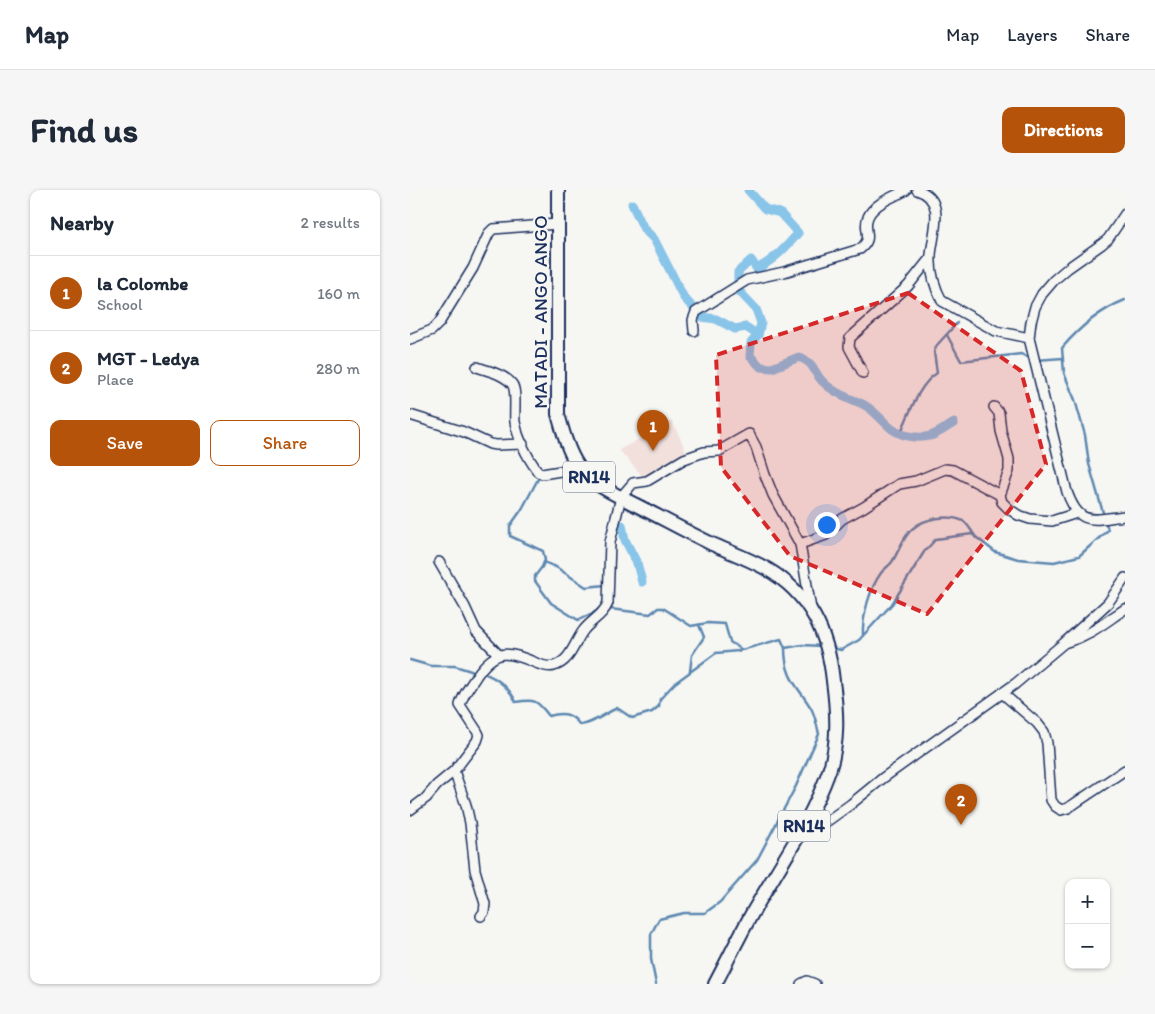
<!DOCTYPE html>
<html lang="en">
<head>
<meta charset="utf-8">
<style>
  :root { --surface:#fff; --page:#f6f6f7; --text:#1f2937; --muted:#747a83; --line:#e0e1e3; --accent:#b45309 }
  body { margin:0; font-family:Itim,sans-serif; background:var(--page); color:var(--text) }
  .controls { position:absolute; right:15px; bottom:15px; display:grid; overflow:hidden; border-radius:10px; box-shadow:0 1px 4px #0004 }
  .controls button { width:45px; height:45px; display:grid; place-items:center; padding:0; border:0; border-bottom:1px solid var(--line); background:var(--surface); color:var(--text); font:25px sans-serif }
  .you { position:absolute; left:416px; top:334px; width:18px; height:18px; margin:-12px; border:4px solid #fff; border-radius:50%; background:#1a73e8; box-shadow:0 0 0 8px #1a73e833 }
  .badge { display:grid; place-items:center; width:32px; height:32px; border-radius:50%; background:var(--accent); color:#fff; font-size:16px; font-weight:700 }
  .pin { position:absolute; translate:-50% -41px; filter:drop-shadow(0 1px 2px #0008) }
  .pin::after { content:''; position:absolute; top:26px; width:18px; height:15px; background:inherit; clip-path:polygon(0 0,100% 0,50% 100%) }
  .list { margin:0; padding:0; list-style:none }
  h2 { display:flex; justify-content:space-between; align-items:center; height:65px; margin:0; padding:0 20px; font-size:21px }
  h2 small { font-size:16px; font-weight:400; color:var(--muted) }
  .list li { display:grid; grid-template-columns:32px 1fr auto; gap:15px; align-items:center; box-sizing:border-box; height:75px; padding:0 20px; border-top:1px solid var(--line) }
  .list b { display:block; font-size:19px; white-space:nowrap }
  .list p { margin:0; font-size:16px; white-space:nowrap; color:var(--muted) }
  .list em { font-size:16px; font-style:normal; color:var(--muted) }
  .actions { display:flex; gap:10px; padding:15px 20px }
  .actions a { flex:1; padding:11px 0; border:1px solid var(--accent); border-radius:10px; text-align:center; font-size:18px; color:var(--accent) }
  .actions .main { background:var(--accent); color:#fff }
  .map { position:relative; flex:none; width:715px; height:794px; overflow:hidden; border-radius:10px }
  header { display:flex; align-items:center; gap:30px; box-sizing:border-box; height:70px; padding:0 25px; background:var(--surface); border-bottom:1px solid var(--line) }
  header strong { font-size:24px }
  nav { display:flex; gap:28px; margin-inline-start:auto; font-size:18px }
  .intro { display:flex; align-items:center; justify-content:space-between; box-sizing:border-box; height:120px; padding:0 30px }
  h1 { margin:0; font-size:35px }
  .button { padding:12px 22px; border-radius:10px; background:var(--accent); color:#fff; font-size:18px; font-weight:700 }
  main { display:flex; gap:30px; padding:0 30px }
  aside { flex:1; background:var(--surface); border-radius:10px; box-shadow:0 1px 4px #0004 }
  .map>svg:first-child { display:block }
  .built { fill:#f2e0dc }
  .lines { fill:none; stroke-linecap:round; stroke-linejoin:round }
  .stream { stroke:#5d88b1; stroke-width:2.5 }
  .canal { stroke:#89c4e9; stroke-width:9 }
  .minor-casing { stroke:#1b2f5e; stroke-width:12 }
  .highway-casing { stroke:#1b2f5e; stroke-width:16 }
  .minor { stroke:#f6f6f2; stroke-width:9 }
  .highway { stroke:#f6f6f2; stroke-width:12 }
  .marked { fill:#d62828; fill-opacity:0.2; stroke:#d62828; stroke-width:4; stroke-dasharray:10 6; stroke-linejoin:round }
  .labels { text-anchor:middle; stroke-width:4.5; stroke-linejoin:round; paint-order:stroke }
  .shield { fill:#f6f6f2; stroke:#5d6b8a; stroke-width:1 }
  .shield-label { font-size:18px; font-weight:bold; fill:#1b2f5e }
  .street-label { font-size:19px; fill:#1b2f5e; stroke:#f6f6f2 }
</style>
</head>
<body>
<header>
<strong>Map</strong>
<nav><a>Map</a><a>Layers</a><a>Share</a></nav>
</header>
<div class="intro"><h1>Find us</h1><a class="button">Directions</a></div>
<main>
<aside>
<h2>Nearby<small>2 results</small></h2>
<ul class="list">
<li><span class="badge">1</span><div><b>la Colombe</b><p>School</p></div><em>160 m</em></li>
<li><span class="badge">2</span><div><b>MGT - Ledya</b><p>Place</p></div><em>280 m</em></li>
</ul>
<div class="actions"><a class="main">Save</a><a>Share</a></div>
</aside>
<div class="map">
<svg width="715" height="794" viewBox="0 0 715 794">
  <rect width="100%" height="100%" fill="#f6f6f2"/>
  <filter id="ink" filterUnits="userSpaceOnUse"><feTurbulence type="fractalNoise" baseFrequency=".02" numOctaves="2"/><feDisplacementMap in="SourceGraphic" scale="10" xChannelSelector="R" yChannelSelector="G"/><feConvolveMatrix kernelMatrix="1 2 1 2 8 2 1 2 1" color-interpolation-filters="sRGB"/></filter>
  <g filter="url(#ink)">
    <!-- built -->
    <path class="built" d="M262,231l15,32 -40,28 -28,-31z"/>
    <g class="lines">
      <!-- stream -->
      <g class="stream">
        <path d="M537,145l14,26 60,-7 10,5"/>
        <path d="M626,170l27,-2"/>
        <path d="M490,244c10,-21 18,-49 37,-61l-3,-21 3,-7 20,-22"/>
        <path d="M128,289l-16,30 -12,17v10l33,15 2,9 -3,7 -7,9v5l16,22 27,17 21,-10"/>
        <path d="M134,372l12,5 30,20 19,-2"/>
        <path d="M200,419l40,5 8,-6h5l28,18 17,-3 17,1 5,18 11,7"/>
        <path d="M453,445c-1,-19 7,-47 18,-62 3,-4 8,-7 11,-11 7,-11 11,-25 20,-33 12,-11 37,-15 51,-8 6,4 8,10 12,15"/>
        <path d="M422,458l9,2 18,-10 33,-36 32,-52 12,-13 36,-5 23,18 23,7 36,3 25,-6 29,-26 -19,-66 -4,-29 -10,-35 -11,-27 -2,-25c17,-20 38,-38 63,-48"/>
        <path d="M0,470l21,6h24l16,5"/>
        <path d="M280,481l2,-16 12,-18 -5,-12"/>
        <path d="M76,484c14,6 24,15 30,28 19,-3 21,-2 33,14 14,-4 22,-3 31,9 13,-1 24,-11 37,-17l15,10 20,-6 7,-6 1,-7 15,-16 41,-30 22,-2 43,-12 4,9"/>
        <path d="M246,794l-5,-25v-25l8,-15 25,-6h21l15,-11 37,-42 39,-74 23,-52c-2,-8 -4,-19 -8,-26 -14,-23 -26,-30 -26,-60l17,-3 20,1"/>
      </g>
      <!-- canal -->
      <g class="canal">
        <path d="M338,0l17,19 15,4 18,20c-12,15 -24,27 -41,36l-6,-9 -13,12v18l18,19 5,14 -3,12 -7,8 -1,13 11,11 11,1 27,-11c18,8 12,12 23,24 12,13 29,17 44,25 10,6 17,16 26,23 10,7 26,10 38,7 8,-2 16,-9 24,-13"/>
        <path d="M222,14l12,25 10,10 30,59 18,19 14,2 19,10 11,-2 12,8"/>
        <path d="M212,335l3,15 12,23 5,19"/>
      </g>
      <!-- minor casing -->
      <g class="minor-casing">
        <g id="minor">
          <path d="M507,0c30,9 16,42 14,65 -1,16 4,33 11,46l54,30 33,7"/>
          <path d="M715,24l-17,25 -6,5 -34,24 -14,12 -12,14 -7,13 -4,15 -2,16 38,154c13,36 26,27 58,24"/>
          <path d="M284,141l-1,-11 3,-8 51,-32 37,-8 76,-23c15,-12 2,-19 8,-32 6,-14 26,-20 38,-27"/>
          <path d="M0,149l22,-9 7,-7 34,-55 16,-35 4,-4 65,-5"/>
          <path d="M67,177c11,4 27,7 35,17 5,6 2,28 3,38 3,17 13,36 23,50l4,2 37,-6"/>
          <path d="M453,183l-14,-26 1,-9 58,-52 23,-29"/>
          <path d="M584,217l5,6 2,18 8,28v12l-9,24 2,7 7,7 9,6 12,4 22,2 25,-8"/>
          <path d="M0,225l54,17 26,12 6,1 27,-1"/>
          <path d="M390,354l26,-9 16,-16 22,-12 35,-23 17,-3 29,-12 8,1 47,25"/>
          <path d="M29,372l26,45 11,24 22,23"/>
          <path d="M657,452c24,-7 38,-20 58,-33"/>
          <path d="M592,503l35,30 7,9 3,11 4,57 4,6 6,4 7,-2 57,-38"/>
          <path d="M44,581l12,34 4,18 5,47 10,34 -1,8 -3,4"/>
          <path d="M0,620l16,-12 11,-13 17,-14 23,-30 2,-6 -2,-4 -17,-26c3,-11 11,-20 17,-30 19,-27 31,-24 59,-12 5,2 12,5 18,3 17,-5 20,-23 29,-35 8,-11 20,-15 25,-28l2,-61 11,-45 12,-14 14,-2 37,-22 20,-7 15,-1 30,-17 7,13 9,28 8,20 27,49 11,65"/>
          <path d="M394,636l8,2 14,-6 25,-18 32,-26 132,-94 49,-41 44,-40 17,-25"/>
          <path d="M391,794l6,-3 8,3"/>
        </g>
      </g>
      <!-- highway casing -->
      <g class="highway-casing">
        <path id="highway" d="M148,0v224c5,18 10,37 20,52 11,17 39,29 56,38 26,13 51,27 78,40 18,8 37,15 55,25 43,25 61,64 66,112 4,30 6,61 -4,90 -18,50 -49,94 -75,139 -14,24 -26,50 -39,74"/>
      </g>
      <!-- minor -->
      <use href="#minor" class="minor"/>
      <!-- highway -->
      <use href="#highway" class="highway"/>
    </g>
  </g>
  <!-- marked area -->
  <path class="marked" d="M498,103l113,78 25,93 -119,150 -137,-58 -69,-89 -5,-112z"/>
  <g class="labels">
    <!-- shield labels -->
    <g class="shield">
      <rect x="153" y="271.5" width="52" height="31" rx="4"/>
      <rect x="368" y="620.5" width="52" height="31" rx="4"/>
    </g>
    <g class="shield-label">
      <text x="179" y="293">RN14</text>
      <text x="394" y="642">RN14</text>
    </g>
    <!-- street labels -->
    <g class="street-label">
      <text transform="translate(130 122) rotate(-90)" y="7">MATADI - ANGO ANGO</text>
    </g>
  </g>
</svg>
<div class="controls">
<button>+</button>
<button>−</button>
</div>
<div class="you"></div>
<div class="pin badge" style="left:243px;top:261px">1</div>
<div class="pin badge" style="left:551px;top:635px">2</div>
</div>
</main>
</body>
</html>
